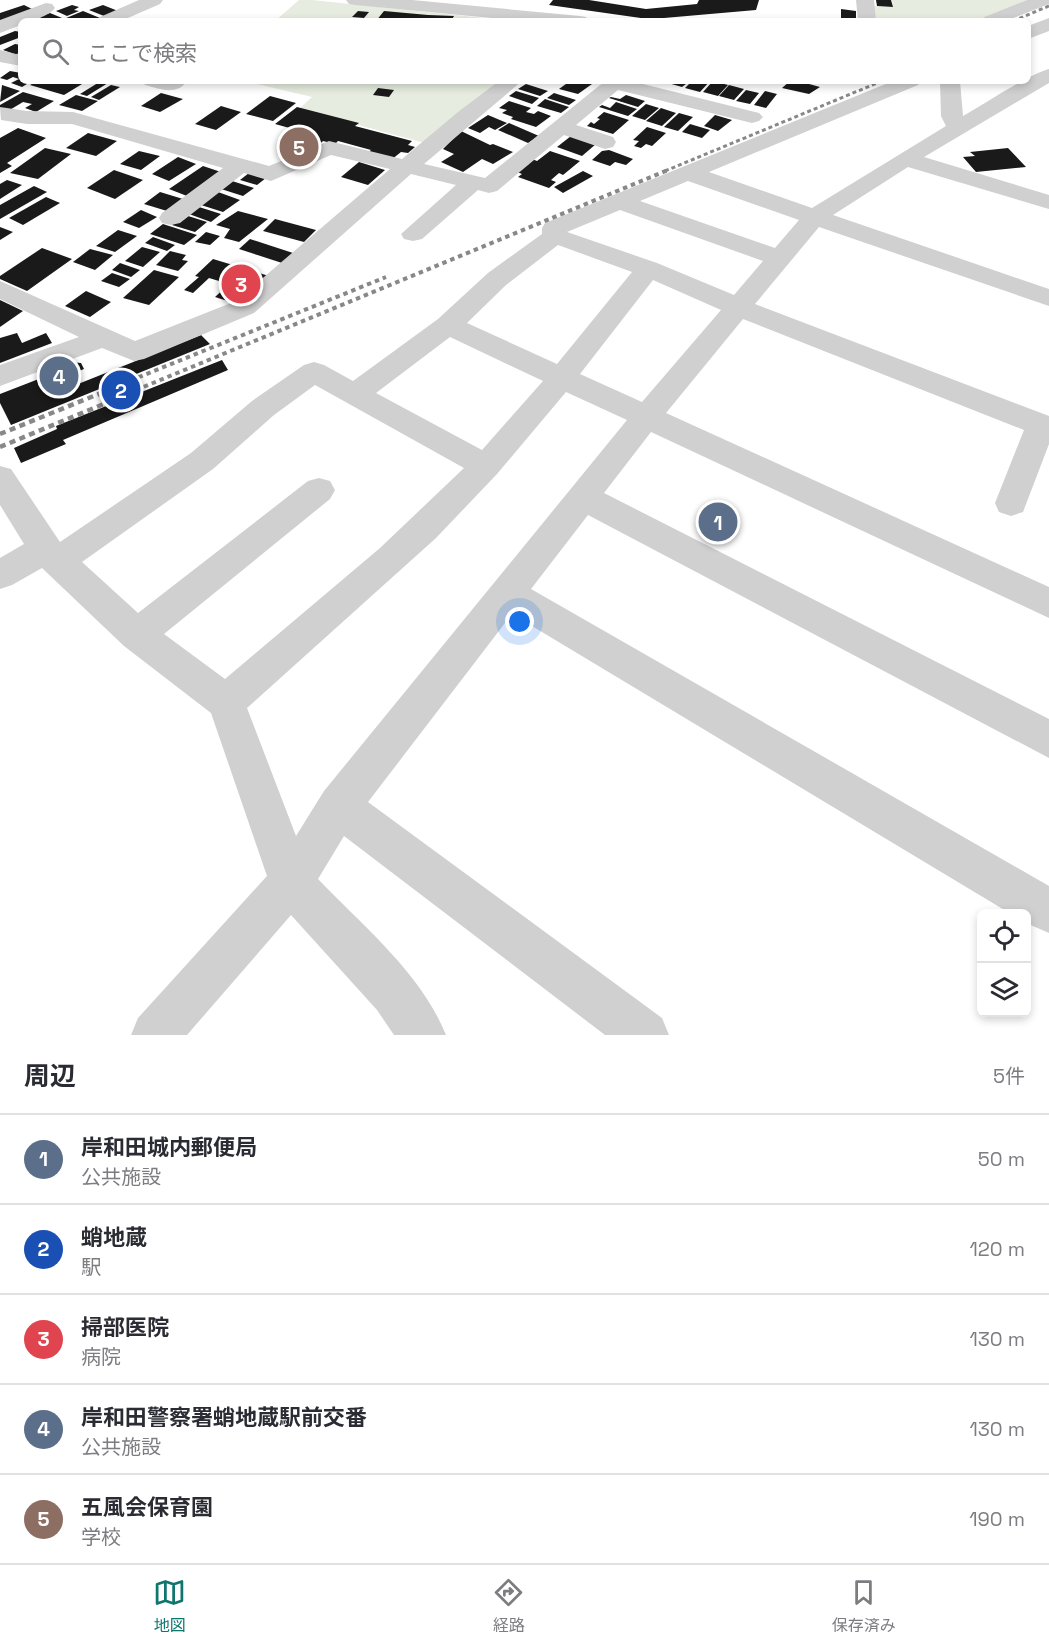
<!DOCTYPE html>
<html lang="ja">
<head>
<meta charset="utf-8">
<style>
  :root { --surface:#fff; --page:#f2f2f3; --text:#2b2b33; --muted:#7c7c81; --line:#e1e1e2; --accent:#0f766e }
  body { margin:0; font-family:"Space Grotesk","Noto Sans JP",sans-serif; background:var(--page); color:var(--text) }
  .controls { position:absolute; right:18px; bottom:18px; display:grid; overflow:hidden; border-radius:9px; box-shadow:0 3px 9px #0003 }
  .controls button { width:54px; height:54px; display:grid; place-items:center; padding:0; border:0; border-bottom:2px solid var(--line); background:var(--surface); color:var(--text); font:30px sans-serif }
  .you { position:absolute; left:520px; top:622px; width:21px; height:21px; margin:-15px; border:4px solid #fff; border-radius:50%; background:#1a73e8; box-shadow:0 0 0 9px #1a73e833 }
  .badge { display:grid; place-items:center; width:39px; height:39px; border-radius:50%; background:var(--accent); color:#fff; font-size:20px; font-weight:700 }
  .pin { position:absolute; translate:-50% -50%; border:3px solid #fff; box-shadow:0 2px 6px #0006 }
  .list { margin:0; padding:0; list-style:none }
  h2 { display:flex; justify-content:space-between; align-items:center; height:78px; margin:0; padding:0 24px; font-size:26px }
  h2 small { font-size:20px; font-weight:400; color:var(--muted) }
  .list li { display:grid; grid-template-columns:39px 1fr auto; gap:18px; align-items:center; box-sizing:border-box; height:90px; padding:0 24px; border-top:2px solid var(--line) }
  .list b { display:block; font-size:22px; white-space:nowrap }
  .list p { margin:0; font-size:20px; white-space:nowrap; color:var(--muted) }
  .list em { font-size:20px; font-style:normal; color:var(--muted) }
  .icon { flex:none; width:33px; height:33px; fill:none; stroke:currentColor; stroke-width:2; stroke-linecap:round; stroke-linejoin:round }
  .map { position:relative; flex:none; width:1049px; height:1035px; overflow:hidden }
  .search { position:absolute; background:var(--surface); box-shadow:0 3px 9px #0003; left:18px; right:18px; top:18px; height:66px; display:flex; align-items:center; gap:15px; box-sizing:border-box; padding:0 21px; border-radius:9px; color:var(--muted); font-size:22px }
  .sheet { height:528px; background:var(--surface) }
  nav { display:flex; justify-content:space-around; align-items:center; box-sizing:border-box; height:84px; border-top:2px solid var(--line); background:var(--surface); font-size:16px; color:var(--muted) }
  nav a { display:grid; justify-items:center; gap:3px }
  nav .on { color:var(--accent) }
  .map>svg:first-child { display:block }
  .green { fill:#e6ecdf }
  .building { fill:#1a1a1a }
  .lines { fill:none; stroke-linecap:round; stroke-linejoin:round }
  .street { fill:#d0d0d0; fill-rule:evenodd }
  .rail-far2 { stroke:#888; stroke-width:3; stroke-dasharray:4 3; stroke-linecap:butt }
  .rail-far1 { stroke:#888; stroke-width:4; stroke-dasharray:4.5 4; stroke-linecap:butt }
  .rail { stroke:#888; stroke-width:4.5; stroke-dasharray:6 4.5; stroke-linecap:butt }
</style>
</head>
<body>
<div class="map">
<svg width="1049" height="1035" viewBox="0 0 1049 1035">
  <rect width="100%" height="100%" fill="#fff"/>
  <!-- green -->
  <g class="green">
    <path d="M299,0h13l201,21h-238z"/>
    <path d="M892,0h135l-53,21h-102l-1,-15 22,1z"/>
    <path d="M245,81h259l-79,62 -126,-34 13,-12z"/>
  </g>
  <!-- building -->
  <g class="building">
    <path d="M553,0h36l57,9 51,-5 2,-4h60l-3,10 -92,8 -2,3 -113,-16z"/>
    <path d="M876,0h15l2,7 -16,-1z"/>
    <path d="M24,5l12,6 -36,13v-11z"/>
    <path d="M72,5l7,2 -5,3 5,1 -12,5 -11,-5z"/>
    <path d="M103,5l15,6 -14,5 -15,-6z"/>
    <path d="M841,9l15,2v9l-15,-2z"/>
    <path d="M83,11l17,7 -7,3h-34z"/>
    <path d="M358,11l11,1 -5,6 -12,-1z"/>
    <path d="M384,11l44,4 26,1 -3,5h-75z"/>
    <path d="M50,13l12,5 -14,3 -9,-4z"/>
    <path d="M15,31l6,1v5l-21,8v-8z"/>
    <path d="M15,44l6,1v8l-4,2 -14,-5z"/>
    <path d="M10,71l11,2v8h11l-10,6 -11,-4 8,-4 -6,-2 -6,3 -7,-2z"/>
    <path d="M37,81h50l-23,14 -34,-10z"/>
    <path d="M101,81l7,2 -21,13 -7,-2z"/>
    <path d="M570,81h12l10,3 -14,10 -19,-5z"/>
    <path d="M670,81h20l-8,6 -14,-4z"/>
    <path d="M692,81h18l-10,11 -15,-4z"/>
    <path d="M713,81l15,4 -10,11 -15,-4z"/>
    <path d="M790,81h23l-4,3 11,3 -11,7 -27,-6z"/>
    <path d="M526,84l22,7 -8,5 -22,-7z"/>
    <path d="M2,85l18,6 -20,11z"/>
    <path d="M111,85l9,2 -21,13 -8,-3z"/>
    <path d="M729,85l15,4 -10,11 -15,-4z"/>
    <path d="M378,88l16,2 -5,7 -16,-2z"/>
    <path d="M746,90l13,3 -9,11 -14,-3z"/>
    <path d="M516,91l23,7 -7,6 -23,-8z"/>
    <path d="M765,91l12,3 -11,14 -12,-3z"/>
    <path d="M23,92l31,9 -18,11 -11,-4 7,-4 -9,-2 -15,9 -8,-3v-3z"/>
    <path d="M161,93l22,6 -23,13 -19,-6z"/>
    <path d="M554,93l22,7 -7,5 -22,-7z"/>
    <path d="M76,95l22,6 -16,10 -23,-6z"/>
    <path d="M626,95l19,6 -7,6 -29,-9 2,-1 9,2z"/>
    <path d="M270,96l26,7 -23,18 -27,-7z"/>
    <path d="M545,99l24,8 -8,6 -24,-7z"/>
    <path d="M509,101l22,7 -5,4 8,2 4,-3 13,5 -15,11 -25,-8 2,-2 -11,-4 5,-3 -8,-2z"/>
    <path d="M616,102l21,7 -9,7 -29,-9 3,-2 8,3z"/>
    <path d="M646,104l13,4 -14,12 -13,-4z"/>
    <path d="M221,106l20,6 -25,18 -21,-6z"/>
    <path d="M297,107l62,16 -4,3 57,15 -4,4 7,2 -7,6 -7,-1 -10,8 -24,-7 4,-3 -33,-9 -3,3 -12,-3 -7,6 -6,-2 -5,4 -10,-2 16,-13 -36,-10z"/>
    <path d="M661,108l15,5 -14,13 -16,-5z"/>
    <path d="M604,112l25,8 -16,14 -26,-8 4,-4 3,2 6,-5 -3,-1z"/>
    <path d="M679,113l14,4 -15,14 -14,-4z"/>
    <path d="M488,115l19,8 -12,7 -6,-3 -9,6 -12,-5z"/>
    <path d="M715,115l17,5 -14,11 -14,-5z"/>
    <path d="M509,123l30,13 -11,7 -30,-13z"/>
    <path d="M690,124l20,6 -8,8 -20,-6z"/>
    <path d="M647,127l19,6 -14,13 -6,-2 -5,4 -7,-2 5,-5 -6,-1z"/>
    <path d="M18,128l28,10 -39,25 5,3 -12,7v-35z"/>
    <path d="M461,131l29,14 3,-1 20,8 -20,12 -11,-5 -19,13 -22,-10 13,-8 -11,-5z"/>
    <path d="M88,133l29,8 -21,15 -30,-8z"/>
    <path d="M571,136l25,8 -14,12 -25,-9z"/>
    <path d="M45,148l26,6 -33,25 -28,-6z"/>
    <path d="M1008,148l18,19 -50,5 -13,-15 12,-1 -5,-4z"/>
    <path d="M609,150l24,9 -7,6 -11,-3 -5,4 -18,-6 10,-9z"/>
    <path d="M139,151l21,5 -19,14 -21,-6z"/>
    <path d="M550,151l30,10 -17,14 -4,-2 -8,7 5,2 -7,6 -31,-11 4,-3 -5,-2 15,-13 5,2z"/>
    <path d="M178,157l18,7 -27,17 -17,-7z"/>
    <path d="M359,162l26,8 -17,15 -27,-8z"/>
    <path d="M203,166l18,6 -34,24 -18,-7z"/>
    <path d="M114,170l29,10 -28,19 -28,-11z"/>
    <path d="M583,171l10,5 -30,17 -9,-6z"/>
    <path d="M249,173l17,5 -9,7 -17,-5z"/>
    <path d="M7,180l15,5 -22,14v-15z"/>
    <path d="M232,181l22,7 -11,8 -22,-7z"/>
    <path d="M34,186l13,6 -47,27v-14z"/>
    <path d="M160,192l23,7 -16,12 -23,-7z"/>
    <path d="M218,192l22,8 -17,12 -22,-7z"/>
    <path d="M46,197l14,6 -37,22 -14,-7z"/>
    <path d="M199,207l22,7 -10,8 -22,-8z"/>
    <path d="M141,210l16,7 -18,11 -16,-6z"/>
    <path d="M238,211l30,8 -29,23 -15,-4 6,-9 -14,-4z"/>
    <path d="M185,215l22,7 -12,10 -23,-7z"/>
    <path d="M275,219l41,11 -12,12 -41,-11z"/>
    <path d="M163,224l34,11 -13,10 -34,-11z"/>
    <path d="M0,227l13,5 -13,8z"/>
    <path d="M118,230l19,6 -22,16 -19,-6z"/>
    <path d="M206,232l14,4 -10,9 -15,-3z"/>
    <path d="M153,237l22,8 -8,6 -22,-8z"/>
    <path d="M250,239l43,14 -11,10 -43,-14z"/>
    <path d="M142,247l18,5 -17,15 -18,-6z"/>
    <path d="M42,248l30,11 -45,32 -27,-12v-3z"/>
    <path d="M90,249l23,6 -18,15 -22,-8z"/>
    <path d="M170,251l16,4 -4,5 6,1 -10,10 -22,-6z"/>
    <path d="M213,259l56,17 -29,29 -25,-8 14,-13 -20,-6 -16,15 -9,-3 15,-13 -4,-1z"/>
    <path d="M120,263l20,7 -9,7 -19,-7z"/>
    <path d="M154,270l25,7 -30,28 -26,-7z"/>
    <path d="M112,273l18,6 -11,8 -18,-6z"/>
    <path d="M86,291l25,11 -21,15 -25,-11z"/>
    <path d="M0,300l23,11 -23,16z"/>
    <path d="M17,333l5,10 24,-10 6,10 -52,20v-25z"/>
    <path d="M201,335l9,9 -199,81 -11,-22v-9l49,-19 9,17z"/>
    <path d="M222,360l6,10 -165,70 3,4 -45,19 -7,-15 43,-19 -1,-3z"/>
    <path d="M69,362l12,1 3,6 -30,12 -6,-10z"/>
  </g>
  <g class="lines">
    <!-- street -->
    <g class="street">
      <path d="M139,0h24l-3,4 -39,17h-24l3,-4z"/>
      <path d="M346,0h66l168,16 6,1 3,4h-67l-167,-16 -6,-1z"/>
      <path d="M856,0h18l2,21h-18z"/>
      <path d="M1027,0h22v4l-43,17h-25l3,-4z"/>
      <path d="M46,3l6,1 3,4c-7,9 -23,13 -34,13v4l-21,8v-13z"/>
      <path d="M1049,18v13l-21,8v-13z"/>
      <path d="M0,50l16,4 5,-1v13l-21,-4z"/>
      <path d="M1049,69v14l-125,74 125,38v14l-141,-42 -75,48 216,74v17l-230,-79 -64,77 294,112v28l-26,68 -12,4 -12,-4 -4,-9 29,-73 -281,-111 -77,94 383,174v31l-398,-186 -47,61 445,226v39l-461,-243 -57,74 518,297v47l-23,-10v-9h-15l-499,-300 -144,188 294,216 7,17h-64l-261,-199 -26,43c45,47 103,94 128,156h-52l-17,-25 -86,-95 -104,120h-56l7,-17 129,-142 -56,-163 -87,-67 -82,-78 -30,17 -12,4v-31l24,-14 -24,-39v-39l11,3 49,73 131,-89 61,-52 52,-36 10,-3 10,3 29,16 85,-62 50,-46 54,-39v-6l3,-5 348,-142h28l-3,4 -209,87 103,36 134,-82 -5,-10 -1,-35h20l3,35c23,-13 64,-41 86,-47zM688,181l111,39 -24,28 -135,-47zM620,210l143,51 -29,34 -77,-32 -90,-31zM558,245l74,27 -75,92 -90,-41 39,-38zM653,280l68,30 -79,92 -62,-28zM450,337l93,44 -61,69 -106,-57zM315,385l149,83 -84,80 -155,131 -61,-45 166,-135 5,-9 -5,-9 -11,-3 -11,3 -170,132 -56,-51 131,-93 61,-54zM566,392l61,28 -303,371 -28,45 -49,-128 189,-170 61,-64z"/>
      <path d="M142,81h45c-10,15 -27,8 -42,4z"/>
      <path d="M499,81h23l-98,83 61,14 120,-97h26l128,32 4,4 -4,4 -7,2 -134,-33 -42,35 37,12 3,5 -3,5 -8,2 -41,-14 -67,56 -8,2 -11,-3 -56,49 -9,2 -9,-2 -3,-5 55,-49 -45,-11 -157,139 -110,46 -10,2 -32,-13 -102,38v-21l79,-28 -79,-38v-18l135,60 101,-40 154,-132 -59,-14 -60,26 -27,-8 -64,50 -9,2 -9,-2 -3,-5 3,-5 61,-45 -151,-44h-45l-26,-4 -1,-13 27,4 46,1 196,54 60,-25 73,18 56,-47z"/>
    </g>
    <!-- rail-far2 -->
    <g class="rail-far2">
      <path d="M1013,21l36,-15"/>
      <path d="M665,171l217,-90"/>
    </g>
    <!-- rail-far1 -->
    <g class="rail-far1">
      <path d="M107,390l279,-113"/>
      <path d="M136,390l532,-220"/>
    </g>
    <!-- rail -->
    <g class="rail">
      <path d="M0,434l111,-45"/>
      <path d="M0,447l140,-58"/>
    </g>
  </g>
</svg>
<div class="controls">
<button><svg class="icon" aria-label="locate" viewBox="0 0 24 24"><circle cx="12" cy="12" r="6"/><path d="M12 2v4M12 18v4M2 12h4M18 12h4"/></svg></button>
<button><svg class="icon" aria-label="layers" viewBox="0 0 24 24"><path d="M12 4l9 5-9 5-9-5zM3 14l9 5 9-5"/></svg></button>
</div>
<div class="you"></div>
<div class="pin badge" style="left:718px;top:522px;background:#5c6f8a">1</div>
<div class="pin badge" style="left:121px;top:390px;background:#1a4fb4">2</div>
<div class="pin badge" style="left:241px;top:284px;background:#e0444e">3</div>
<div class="pin badge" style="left:59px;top:376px;background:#5c6f8a">4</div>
<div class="pin badge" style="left:299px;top:147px;background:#8d6e63">5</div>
<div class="search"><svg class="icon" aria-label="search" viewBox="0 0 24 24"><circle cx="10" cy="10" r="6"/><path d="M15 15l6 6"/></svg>ここで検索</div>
</div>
<section class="sheet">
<h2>周辺<small>5件</small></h2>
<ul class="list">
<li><span class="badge" style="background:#5c6f8a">1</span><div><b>岸和田城内郵便局</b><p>公共施設</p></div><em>50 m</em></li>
<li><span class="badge" style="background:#1a4fb4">2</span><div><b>蛸地蔵</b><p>駅</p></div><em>120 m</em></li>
<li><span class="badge" style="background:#e0444e">3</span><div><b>掃部医院</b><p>病院</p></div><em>130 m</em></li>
<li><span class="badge" style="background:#5c6f8a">4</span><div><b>岸和田警察署蛸地蔵駅前交番</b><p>公共施設</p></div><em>130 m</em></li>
<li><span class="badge" style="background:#8d6e63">5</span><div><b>五風会保育園</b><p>学校</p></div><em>190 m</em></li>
</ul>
</section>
<nav>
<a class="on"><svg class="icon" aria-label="map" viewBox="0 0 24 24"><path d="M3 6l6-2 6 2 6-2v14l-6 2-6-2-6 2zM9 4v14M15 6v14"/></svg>地図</a>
<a><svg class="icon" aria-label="directions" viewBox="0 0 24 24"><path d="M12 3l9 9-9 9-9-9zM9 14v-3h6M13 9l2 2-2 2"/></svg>経路</a>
<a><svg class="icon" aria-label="saved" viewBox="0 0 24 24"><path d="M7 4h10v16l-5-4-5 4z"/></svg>保存済み</a>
</nav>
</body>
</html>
